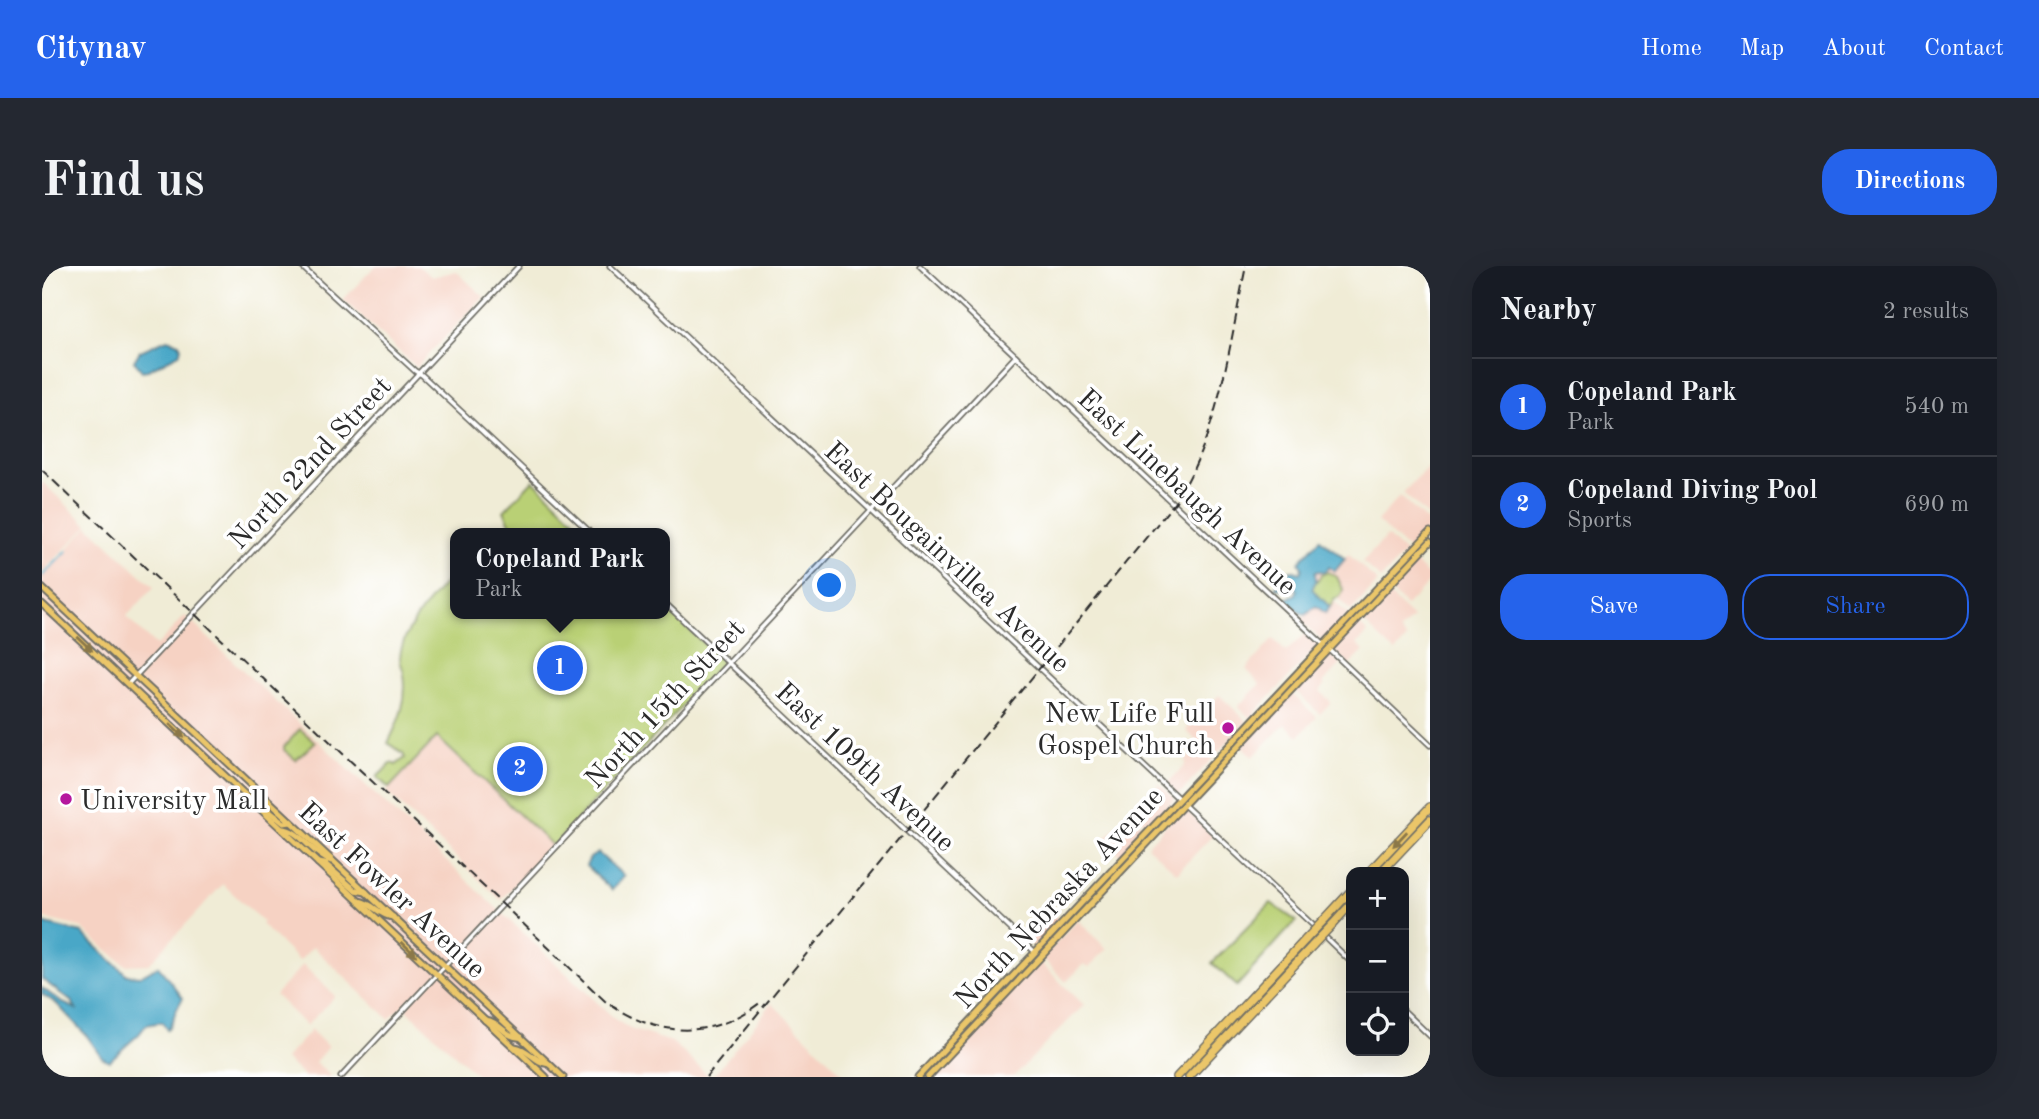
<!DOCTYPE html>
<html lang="en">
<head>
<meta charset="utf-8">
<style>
  :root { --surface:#171b24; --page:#242831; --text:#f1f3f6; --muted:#9ea1a6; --line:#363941; --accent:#2563eb }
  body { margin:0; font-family:"Old Standard TT",serif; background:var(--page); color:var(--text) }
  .controls { position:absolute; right:21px; bottom:21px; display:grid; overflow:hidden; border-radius:14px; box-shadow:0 7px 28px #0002 }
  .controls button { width:63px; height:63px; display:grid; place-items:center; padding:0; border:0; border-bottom:2px solid var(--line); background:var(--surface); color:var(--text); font:35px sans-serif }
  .you { position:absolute; left:788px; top:320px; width:24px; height:24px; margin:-18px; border:5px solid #fff; border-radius:50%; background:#1a73e8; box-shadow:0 0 0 10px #1a73e833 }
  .badge { display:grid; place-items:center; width:46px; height:46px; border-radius:50%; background:var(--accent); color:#fff; font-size:23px; font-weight:700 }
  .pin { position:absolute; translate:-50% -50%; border:4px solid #fff; box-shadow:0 2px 7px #0006 }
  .popup { position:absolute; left:408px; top:262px; width:220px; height:91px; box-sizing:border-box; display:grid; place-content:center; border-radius:14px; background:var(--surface); filter:drop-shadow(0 2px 5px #0005); font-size:23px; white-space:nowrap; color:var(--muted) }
  .popup b { font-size:26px; color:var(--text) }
  .popup::after { content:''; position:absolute; left:50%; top:100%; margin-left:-14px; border:14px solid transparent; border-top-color:var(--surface) }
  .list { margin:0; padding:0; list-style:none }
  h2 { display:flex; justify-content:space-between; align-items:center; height:91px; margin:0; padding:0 28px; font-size:30px }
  h2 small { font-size:23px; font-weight:400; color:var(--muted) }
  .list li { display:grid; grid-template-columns:46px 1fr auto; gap:21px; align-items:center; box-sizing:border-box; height:98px; padding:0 28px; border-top:2px solid var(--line) }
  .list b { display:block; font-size:26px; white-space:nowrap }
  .list p { margin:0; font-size:23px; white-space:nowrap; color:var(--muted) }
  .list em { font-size:23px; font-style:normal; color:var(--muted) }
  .actions { display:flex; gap:14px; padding:21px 28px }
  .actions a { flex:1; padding:16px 0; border:2px solid var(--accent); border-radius:28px; text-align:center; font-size:24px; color:var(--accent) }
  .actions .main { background:var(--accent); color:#fff }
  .icon { flex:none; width:38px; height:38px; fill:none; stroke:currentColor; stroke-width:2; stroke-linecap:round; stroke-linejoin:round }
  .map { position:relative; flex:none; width:1388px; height:811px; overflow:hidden; border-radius:28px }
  header { display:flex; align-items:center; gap:42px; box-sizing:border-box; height:98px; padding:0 35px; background:var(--accent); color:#fff }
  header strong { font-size:33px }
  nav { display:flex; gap:38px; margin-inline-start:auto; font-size:24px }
  .intro { display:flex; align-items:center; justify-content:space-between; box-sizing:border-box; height:168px; padding:0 42px }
  h1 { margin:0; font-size:49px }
  .button { padding:18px 32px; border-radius:28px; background:var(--accent); color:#fff; font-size:24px; font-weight:700 }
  main { display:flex; gap:42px; padding:0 42px }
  aside { flex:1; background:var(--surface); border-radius:28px; box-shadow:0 7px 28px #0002 }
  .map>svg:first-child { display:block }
  .built { fill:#f6d2c3 }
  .green { fill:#b9d074; stroke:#727e50; stroke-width:2 }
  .water { fill:#48a7c7; stroke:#3a6979; stroke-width:2 }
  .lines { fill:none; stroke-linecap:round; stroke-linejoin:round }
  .stream { stroke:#48a7c7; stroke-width:2 }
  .tertiary-casing { stroke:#706f67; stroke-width:7 }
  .primary-casing { stroke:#706f67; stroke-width:9 }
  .motorway-casing { stroke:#706f67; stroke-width:10 }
  .tertiary { stroke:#fff; stroke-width:3.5 }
  .primary { stroke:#ebc669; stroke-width:5 }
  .motorway { stroke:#ebc669; stroke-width:7 }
  .rail { stroke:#2b2b2b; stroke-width:2; stroke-dasharray:10 5; stroke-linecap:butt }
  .motorway-bridge-casing { stroke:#706f67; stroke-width:10; stroke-linecap:butt }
  .motorway-bridge { stroke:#ebc669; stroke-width:7 }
  .oneway { fill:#8b784a }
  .poi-dot { fill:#b5179e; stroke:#fff; stroke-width:2.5 }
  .labels { text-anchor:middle; stroke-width:7; stroke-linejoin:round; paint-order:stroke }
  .street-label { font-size:28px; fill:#2b2b2b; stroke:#fff }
  .poi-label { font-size:28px; fill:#2b2b2b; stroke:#fff; text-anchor:end }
</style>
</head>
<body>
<header>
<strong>Citynav</strong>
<nav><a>Home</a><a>Map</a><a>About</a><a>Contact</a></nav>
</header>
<div class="intro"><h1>Find us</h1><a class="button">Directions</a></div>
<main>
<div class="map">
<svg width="1388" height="811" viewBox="0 0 1388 811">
  <rect width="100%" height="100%" fill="#fff"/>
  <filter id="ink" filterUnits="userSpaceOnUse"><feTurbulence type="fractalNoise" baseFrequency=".0143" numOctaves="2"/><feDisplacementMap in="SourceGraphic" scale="14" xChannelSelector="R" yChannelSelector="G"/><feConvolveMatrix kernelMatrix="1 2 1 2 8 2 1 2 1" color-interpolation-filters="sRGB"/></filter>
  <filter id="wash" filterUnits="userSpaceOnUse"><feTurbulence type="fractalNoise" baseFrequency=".00686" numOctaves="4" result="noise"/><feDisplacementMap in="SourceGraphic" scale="28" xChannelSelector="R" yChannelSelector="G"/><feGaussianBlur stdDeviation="1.57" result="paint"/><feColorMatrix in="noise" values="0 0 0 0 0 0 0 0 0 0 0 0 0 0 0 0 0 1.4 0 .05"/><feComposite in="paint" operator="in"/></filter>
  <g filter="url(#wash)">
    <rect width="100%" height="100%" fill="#f0ecd6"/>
    <!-- built -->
    <g class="built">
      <path d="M333,0h43l14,11 24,-6 28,26 -68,70 -73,-67z"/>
      <path d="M1388,198v54l-27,-25z"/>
      <path d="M0,216l46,43 -46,48z"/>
      <path d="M1358,230l30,28v3l-22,23 -31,-29z"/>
      <path d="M46,260l66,61 -28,30 30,29 29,-30 432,405 16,9 39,12 38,35h-231l-76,-71 -14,13 -76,-72 -14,14 -38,-37 2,-2 -40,-38 -74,80 -24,1 -45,-38 -38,-9v-340z"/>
      <path d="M1345,270l18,17 -24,26 -19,-17z"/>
      <path d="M1306,288l30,28 -27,29 -13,-12 3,-4 -20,-16 -5,1 -2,-3 1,-5 4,-1 5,1 5,-5 6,4z"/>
      <path d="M1372,296l16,15v4l-24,25 -18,-17z"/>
      <path d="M1344,326l27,26 -13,13 7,8 -12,13 -35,-33z"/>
      <path d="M1293,336l13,12 -25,27 -22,-20 12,-14 3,-1 9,7z"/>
      <path d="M1315,356l11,11 -11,11 7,7 -15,15 -17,-17z"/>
      <path d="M1265,366l13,12 -70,74 -12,-11 22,-23 -14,-15 27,-30 13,13z"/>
      <path d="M1287,386l12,12 -18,19 2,2 -5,6 11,11 -11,12 -26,-24z"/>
      <path d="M1249,427l26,24 -18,19 -14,-12 -32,33 -12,-12z"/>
      <path d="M1177,429l28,26 -69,75 -12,-11 20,-21 -1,-3 15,-16 -14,-15z"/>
      <path d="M394,472l116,107 -51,55 -115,-108z"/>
      <path d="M1117,518l16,14 -26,28 -14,-12z"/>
      <path d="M1141,541l30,28 -36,38 -30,-27z"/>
      <path d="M1087,548l17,15 -25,27 -16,-18z"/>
      <path d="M1006,643l12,12 -25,27 -12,-11z"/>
      <path d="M1036,654l29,29 -18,18 -5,-3 -18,18 -24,-24z"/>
      <path d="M997,695l45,44 -71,72h-79l-1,-2z"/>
      <path d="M261,699l32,31 -29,30 -31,-31z"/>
      <path d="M730,737l74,74h-134z"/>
      <path d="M269,764l17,17 -13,15 16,15h-27l-19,-18z"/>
    </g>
    <!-- green -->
    <g class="green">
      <path d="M491,214l55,53h-73l-11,-22z"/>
      <path d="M1286,306l9,5 6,12 -2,6 -7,5 -4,7 -18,-18 4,-9 2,1 3,-6z"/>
      <path d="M410,310l3,5v33h210v-8l58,56 -170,184 -116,-109 -48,51 -12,-11 15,-14 4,2 9,-7 -2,-4 -15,-11c11,-22 20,-43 16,-68 0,-6 -4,-11 -4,-16 0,-27 34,-65 52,-83z"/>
      <path d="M258,463l15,13 -19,18 -12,-10v-3z"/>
      <path d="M1229,637l25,18 -59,65 -25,-23z"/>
    </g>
    <!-- water -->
    <g class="water">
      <path d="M125,73l12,4 2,4 -2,7 -31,16 -6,1 -8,-10 6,-10z"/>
      <path d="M1278,273l25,20 -10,12 -6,-4 -5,5 -5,-1 -4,1 1,9 -4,8 18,18 -5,6 -9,-7 -10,9 -7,-3 -13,-13 10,-5 1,-4 -2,-5 -4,-1 -7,5 -9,-1 16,-18 9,3 2,-5 -3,-6z"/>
      <path d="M556,587l26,23 -12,14 -26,-24 4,-8z"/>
      <path d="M0,657l40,10 45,42 13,1 18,-10 25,32c-7,10 -9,21 -16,32l-5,-8 -16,3 -7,9 -30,27 -7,-4 -15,-21 -30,-32 -15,-10v-6l19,14 15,7 -4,-7 -30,-23z"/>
    </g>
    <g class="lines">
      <!-- stream -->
      <path class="stream" d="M0,310l25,-25"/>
    </g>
  </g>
  <g filter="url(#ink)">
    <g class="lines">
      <!-- tertiary casing -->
      <g class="tertiary-casing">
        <g id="tertiary">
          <path d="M259,0l114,105 7,4 169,158"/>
          <path d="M568,0l569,533"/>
          <path d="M878,0l404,379"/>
          <path d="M623,337l370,349"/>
          <path d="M1288,384l100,95"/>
          <path d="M86,418l391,-418"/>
          <path d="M1142,539l133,124"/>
          <path d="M1280,668l29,28"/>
          <path d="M1362,745l26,25"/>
          <path d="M299,811l675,-721"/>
        </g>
      </g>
      <!-- primary casing -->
      <g class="primary-casing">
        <g id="primary">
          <path d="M0,322l521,489"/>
          <path d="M0,338l504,473"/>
          <path d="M216,541l7,1 19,15 7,-1"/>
          <path d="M240,563c16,-1 31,26 49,32"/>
          <path d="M276,597l7,1 30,26 11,2"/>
          <path d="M317,635c14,2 20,15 34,16"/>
          <path d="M443,754c15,1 21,19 36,17"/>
          <path d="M473,781c14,2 20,16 34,17"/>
          <path d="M876,811l512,-545"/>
          <path d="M886,811l502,-535"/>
        </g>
      </g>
      <!-- motorway casing -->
      <g class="motorway-casing">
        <g id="motorway">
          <path d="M1327,606l61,-65"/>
          <path d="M1339,606l49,-52"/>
          <path d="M1283,653l26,-28"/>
          <path d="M1290,659l19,-21"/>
          <path d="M1135,811l129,-138"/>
          <path d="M1147,811l124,-132"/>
        </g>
      </g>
      <!-- tertiary -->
      <use href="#tertiary" class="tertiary"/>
      <!-- primary -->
      <use href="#primary" class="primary"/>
      <!-- motorway -->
      <use href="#motorway" class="motorway"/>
      <!-- rail -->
      <g class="rail">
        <path d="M0,204l563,531c49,36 106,40 156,1"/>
        <path d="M664,811l470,-576c44,-70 53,-155 70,-235"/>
      </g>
      <!-- motorway-bridge casing -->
      <g class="motorway-bridge-casing">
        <g id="motorway-bridge">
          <path d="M1264,673l19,-20"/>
          <path d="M1271,679l19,-20"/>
        </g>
      </g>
      <!-- motorway-bridge -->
      <use href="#motorway-bridge" class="motorway-bridge"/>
    </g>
    <!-- one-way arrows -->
    <defs><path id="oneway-solid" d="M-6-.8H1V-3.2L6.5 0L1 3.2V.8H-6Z" transform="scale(1.75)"/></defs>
    <g class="oneway">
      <use href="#oneway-solid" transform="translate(43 378) rotate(43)"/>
      <use href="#oneway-solid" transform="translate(135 465) rotate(43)"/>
      <use href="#oneway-solid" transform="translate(1358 573) rotate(133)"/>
      <use href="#oneway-solid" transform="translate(367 683) rotate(43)"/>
    </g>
  </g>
  <!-- markers -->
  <g class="poi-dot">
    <circle cx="1186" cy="462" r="7"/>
    <circle cx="24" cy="533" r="7"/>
  </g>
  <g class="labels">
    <!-- street labels -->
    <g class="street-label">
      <text transform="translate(267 196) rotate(-47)" y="10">North 22nd Street</text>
      <text transform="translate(1146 225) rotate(43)" y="10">East Linebaugh Avenue</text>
      <text transform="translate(906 290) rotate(43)" y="10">East Bougainvillea Avenue</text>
      <text transform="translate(622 437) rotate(-47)" y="10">North 15th Street</text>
      <text transform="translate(824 500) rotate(43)" y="10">East 109th Avenue</text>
      <text transform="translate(351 623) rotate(43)" y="10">East Fowler Avenue</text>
      <text transform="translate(1016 631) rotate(-47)" y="10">North Nebraska Avenue</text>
    </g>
    <!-- poi labels -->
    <g class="poi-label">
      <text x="1172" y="456">New Life Full<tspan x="1172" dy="32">Gospel Church</tspan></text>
      <text x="38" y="543" text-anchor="start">University Mall</text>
    </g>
  </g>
</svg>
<div class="controls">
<button>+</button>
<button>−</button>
<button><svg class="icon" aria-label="locate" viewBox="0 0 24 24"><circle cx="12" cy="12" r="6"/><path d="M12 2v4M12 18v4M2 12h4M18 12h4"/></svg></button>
</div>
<div class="you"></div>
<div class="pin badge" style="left:518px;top:402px">1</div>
<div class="popup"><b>Copeland Park</b>Park</div>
<div class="pin badge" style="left:478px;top:503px">2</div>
</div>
<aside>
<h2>Nearby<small>2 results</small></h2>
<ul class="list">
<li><span class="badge">1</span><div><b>Copeland Park</b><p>Park</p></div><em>540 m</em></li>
<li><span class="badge">2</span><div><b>Copeland Diving Pool</b><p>Sports</p></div><em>690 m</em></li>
</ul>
<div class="actions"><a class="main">Save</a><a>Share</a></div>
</aside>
</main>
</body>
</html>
